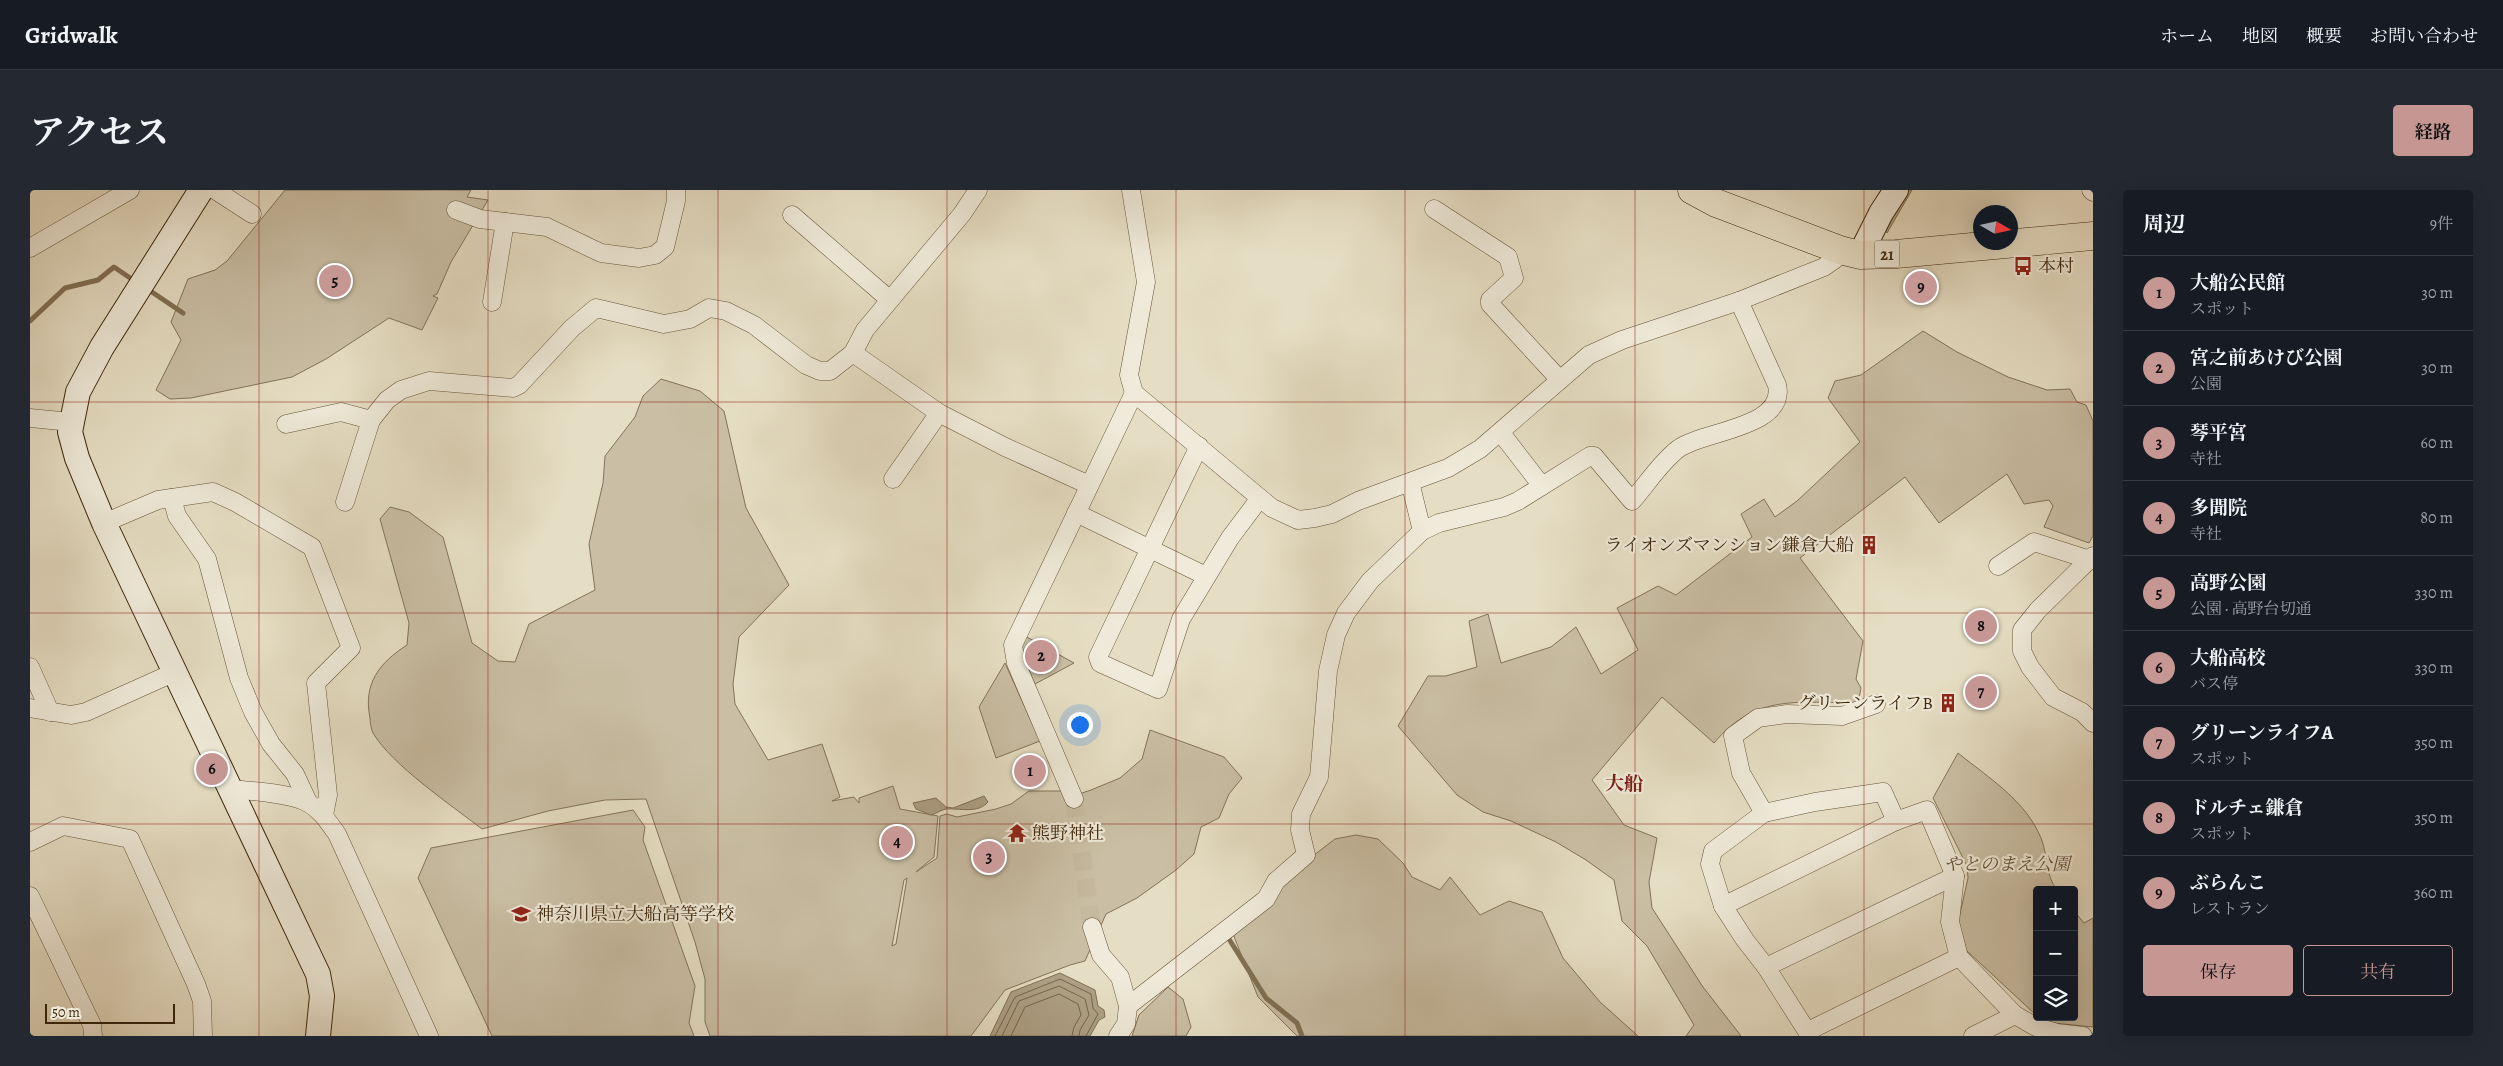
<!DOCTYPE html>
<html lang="ja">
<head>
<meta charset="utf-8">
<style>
  :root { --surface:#171b24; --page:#242831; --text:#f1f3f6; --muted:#9ea1a6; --line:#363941; --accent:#c59692 }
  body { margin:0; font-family:Alegreya,"Noto Serif JP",serif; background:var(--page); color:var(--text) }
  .controls { position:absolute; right:15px; bottom:15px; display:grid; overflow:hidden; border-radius:5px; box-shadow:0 5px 20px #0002 }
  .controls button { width:45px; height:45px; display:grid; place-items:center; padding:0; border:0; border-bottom:1px solid var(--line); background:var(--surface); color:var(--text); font:25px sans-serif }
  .compass { position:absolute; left:1943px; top:15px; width:45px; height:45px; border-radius:50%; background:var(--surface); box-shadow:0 5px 20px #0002; rotate:99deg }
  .scale { position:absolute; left:15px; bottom:12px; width:130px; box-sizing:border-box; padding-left:5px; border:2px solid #3f270b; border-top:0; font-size:14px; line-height:18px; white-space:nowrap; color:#3f270b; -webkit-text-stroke:4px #efead9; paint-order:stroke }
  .you { position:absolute; left:1049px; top:534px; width:18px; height:18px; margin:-12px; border:4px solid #fff; border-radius:50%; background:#1a73e8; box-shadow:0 0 0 8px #1a73e833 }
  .badge { display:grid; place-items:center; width:32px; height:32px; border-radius:50%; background:var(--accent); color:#111; font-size:16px; font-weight:700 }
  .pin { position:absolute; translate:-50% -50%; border:2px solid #fff; box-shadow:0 1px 5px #0006 }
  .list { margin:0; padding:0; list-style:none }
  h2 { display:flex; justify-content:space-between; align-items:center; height:65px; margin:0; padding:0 20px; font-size:21px }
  h2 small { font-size:16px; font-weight:400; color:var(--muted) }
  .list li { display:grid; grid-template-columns:32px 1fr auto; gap:15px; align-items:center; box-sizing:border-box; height:75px; padding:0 20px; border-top:1px solid var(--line) }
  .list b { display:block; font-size:19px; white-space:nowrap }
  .list p { margin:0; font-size:16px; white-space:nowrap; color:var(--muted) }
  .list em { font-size:16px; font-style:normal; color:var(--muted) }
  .actions { display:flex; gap:10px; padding:15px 20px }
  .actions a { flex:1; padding:11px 0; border:1px solid var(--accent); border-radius:5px; text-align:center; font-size:18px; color:var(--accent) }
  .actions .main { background:var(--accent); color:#111 }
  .icon { flex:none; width:28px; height:28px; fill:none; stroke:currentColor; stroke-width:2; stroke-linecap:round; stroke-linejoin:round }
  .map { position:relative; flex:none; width:2063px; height:846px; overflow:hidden; border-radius:5px }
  header { display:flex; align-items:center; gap:30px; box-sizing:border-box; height:70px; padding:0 25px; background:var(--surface); border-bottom:1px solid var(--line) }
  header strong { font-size:24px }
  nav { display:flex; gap:28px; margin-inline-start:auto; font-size:18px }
  .intro { display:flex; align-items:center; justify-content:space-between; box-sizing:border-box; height:120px; padding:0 30px }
  h1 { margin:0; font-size:35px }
  .button { padding:12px 22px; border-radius:5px; background:var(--accent); color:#111; font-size:18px; font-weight:700 }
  main { display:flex; gap:30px; padding:0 30px }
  aside { flex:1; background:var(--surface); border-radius:5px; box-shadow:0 5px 20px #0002 }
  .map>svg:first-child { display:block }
  .green { fill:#cabfa5; stroke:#847358; fill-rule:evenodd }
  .water { fill:#ada085; stroke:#817054 }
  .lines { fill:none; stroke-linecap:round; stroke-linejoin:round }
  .shore { stroke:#766448; stroke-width:1 }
  .stream { stroke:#817054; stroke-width:5 }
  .street-tunnel { stroke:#c5b99f; stroke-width:18; stroke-dasharray:18 9; stroke-linecap:butt }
  .street-casing { stroke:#695539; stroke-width:19 }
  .secondary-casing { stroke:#3f270b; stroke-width:26 }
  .primary-casing { stroke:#3f270b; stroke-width:29 }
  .street { stroke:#efead9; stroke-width:18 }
  .secondary { stroke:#efead9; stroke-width:24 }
  .primary { stroke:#e6dec4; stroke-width:28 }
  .grid { fill:none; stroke:#8f2418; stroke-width:1; stroke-opacity:0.55 }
  .labels { text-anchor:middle; stroke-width:4.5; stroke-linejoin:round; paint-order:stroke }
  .shield { fill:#efead9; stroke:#746249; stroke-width:1 }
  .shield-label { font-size:16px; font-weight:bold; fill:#3f270b }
  .poi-label { font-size:18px; fill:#3f270b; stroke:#efead9; text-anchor:start }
  .park-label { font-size:18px; font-style:italic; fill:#624d32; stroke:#efead9 }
  .neighbourhood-label { font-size:19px; font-weight:bold; fill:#7a1f14; stroke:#efead9 }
</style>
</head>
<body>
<header>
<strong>Gridwalk</strong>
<nav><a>ホーム</a><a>地図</a><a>概要</a><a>お問い合わせ</a></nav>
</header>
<div class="intro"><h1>アクセス</h1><a class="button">経路</a></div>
<main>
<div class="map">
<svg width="2063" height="846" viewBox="0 0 2063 846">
  <rect width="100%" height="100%" fill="#e6dec4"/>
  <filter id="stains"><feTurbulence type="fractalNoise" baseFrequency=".004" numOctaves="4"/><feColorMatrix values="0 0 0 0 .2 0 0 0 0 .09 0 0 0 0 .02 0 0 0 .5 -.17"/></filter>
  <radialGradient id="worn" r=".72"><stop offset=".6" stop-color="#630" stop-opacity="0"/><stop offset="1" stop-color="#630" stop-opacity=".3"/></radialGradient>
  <!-- green -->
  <g class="green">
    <path d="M255,0h186l-4,7 21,3 -37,62 -14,32 -4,2 5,2 -16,32 -33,-12 -63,41 -34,18 -101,21 -21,1 -14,-9 25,-50 -10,-18 17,-43 27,-9 12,-9z"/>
    <path d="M1893,141l34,21 51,25 39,13 23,-1 7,13 9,3 7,16v115l-4,7 -45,-16 9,-21 -4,-6 -25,4 -17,-30 -68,49 -34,-46 -105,81 63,83 -7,38 5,9 -3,15c-59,0 -102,-10 -144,40l-52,-46 -70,83 32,45 33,13 -8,44 3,26 51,79 38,49h-55l8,-11 -47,-79 -25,-25 -8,-41 -28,-20 -30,-18 -45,-21 -28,-9 -26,-17 -59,-69 30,-50h18l31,-9 -8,-46 19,-7 13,49 50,-16 25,-20 25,47 37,-24 -21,-42 41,-22 18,9 76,-58 -11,-23 23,-15 11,18 22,-16 63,-59 -32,-44 7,-17 26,-6z"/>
    <path d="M631,189l39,12 24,20 22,97 43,77 -50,52 -6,47 2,20 33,56 54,-16 18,53 -8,4 22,-4 5,6v-5l34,-12 7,23 38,7 -4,41 -18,15 21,-14 3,-42 7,-2 10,3 39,-8 15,-5 18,-13h34l16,3 12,-4 29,-12 22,-19 8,-29 74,27 18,21 -13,16 -10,24 -18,9 -7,27 -18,16 -39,28 -31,16 -21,47 -15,4 -65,25 -34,46h-261l-5,-14v-43l-10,-37 -49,-143 -41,1 -57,11 -66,18c-31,-24 -90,-64 -109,-96 -2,-4 -3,-11 -3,-15 -7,-34 9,-55 37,-73l2,-22 -29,-104 10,-12 19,5 34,25 29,106 26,18 17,1 14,-38 66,-34 -6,-46 14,-61 2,-27 30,-39 8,-21zM877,688l-11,66 -4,2 12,-66z"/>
    <path d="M995,446l49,27 -39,21 -16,-36z"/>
    <path d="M975,473l35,78 -44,17 -17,-51z"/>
    <path d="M1928,563c31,25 68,48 83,85 7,17 4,37 16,52h-20v126l-71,-66 -8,-27 10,-45 -1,-12 -34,-68z"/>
    <path d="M603,620l12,17 -2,13 52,146 -6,37 5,13h-202l-74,-158 13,-30z"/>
    <path d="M1326,645l22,4 25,24 9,14 28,13 10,-13 30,38 29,-14 33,11 21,46 37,44 38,34h-341l-39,-39 -27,-68 53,-51 51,-39z"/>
    <path d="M2044,721l10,12 9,-5v109l-50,-5 -5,-5h36z"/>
    <path d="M1138,797l15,12 8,28 -5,9h-54l7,-21z"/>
  </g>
  <!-- water -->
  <g class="water">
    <path d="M1876,0h6l-25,43 -4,-5z"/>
    <path d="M954,606l4,6c-10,12 -29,6 -42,7 -5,1 -11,5 -15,6l-15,-6 -3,-6 23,-5 10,9 7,1z"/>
    <path d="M1030,783l35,17 3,16 6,4 1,7 -6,3 -9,16h-100l21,-44z"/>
  </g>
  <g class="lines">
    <!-- shore -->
    <g class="shore">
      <path d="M965,846l20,-39 45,-18 31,15 2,14 5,6 -12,22"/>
      <path d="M972,846l17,-35 40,-15 26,13 4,16 -9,15 -1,6"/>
      <path d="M981,846l14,-29 34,-13 19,10 3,11 -7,12 -2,9"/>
    </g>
    <!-- stream -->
    <g class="stream">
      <path d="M116,98l37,25"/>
      <path d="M0,131l35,-33 33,-8 16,-13 22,15"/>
      <path d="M1199,749l37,59 31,25 5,13"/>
    </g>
    <!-- street-tunnel -->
    <path class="street-tunnel" d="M1044,609l18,128"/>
    <!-- street casing -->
    <g class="street-casing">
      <g id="street">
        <path d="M185,0l37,24"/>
        <path d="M1101,0l15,92 -17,93 5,18 138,115 26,12 17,-2 17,-4 26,-13 90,-33 32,-19 109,-94 33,-15 117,-39 85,-34 10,-7 6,-10"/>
        <path d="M2061,0l2,2"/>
        <path d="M1404,19l74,48 6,21 -24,22v4l70,76"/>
        <path d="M426,20l24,9 67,8 54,26 38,5 16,-3 10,-8 11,-46v-11"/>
        <path d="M762,25l98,85"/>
        <path d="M0,58l100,-58"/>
        <path d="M462,112l13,-80"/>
        <path d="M823,163l86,60 66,34 84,38"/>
        <path d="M0,228l41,4"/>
        <path d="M256,234l55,-12 30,8"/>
        <path d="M1471,243l41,53"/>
        <path d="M1169,256l-101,211 2,6 58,26 23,-70 49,-81 30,-40"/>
        <path d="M863,289l46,-66"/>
        <path d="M1380,292l12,49"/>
        <path d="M142,308l5,18 30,43 32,119 14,34 18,32 24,30 13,28"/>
        <path d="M315,312l26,-82 16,-20 14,-10 28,-9 84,7 6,-3 53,-57 24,-20 68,16 26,-5 19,-11 17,3 28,14 52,40 14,6h10l23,-18 12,-23 97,-116 16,-24"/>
        <path d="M1046,323l130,63"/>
        <path d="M74,333l54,-23 55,-8 22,10 77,45 39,101 -35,35 12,112 -4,20"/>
        <path d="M2063,366l-55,54 -16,20v21l8,16 23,30 29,15 11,11"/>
        <path d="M1968,376l36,-24 56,18"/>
        <path d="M0,477l20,45"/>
        <path d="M0,518l41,7 15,-3 89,-40"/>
        <path d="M201,599c20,2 61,4 77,14 13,7 21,20 29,31l92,202"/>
        <path d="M1044,609l-58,-136 -3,-18 121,-252"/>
        <path d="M1734,623l-23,-40 -8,-37 25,-18 29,-4 55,2 34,-12"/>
        <path d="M0,652l33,-16 67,13 66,145 6,17 1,35"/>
        <path d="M0,706l62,129 1,11"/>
        <path d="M1693,716l173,-85 31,-11 28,66 -5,46 9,35 56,58 21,12 21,6 26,3"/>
        <path d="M1062,737l9,28 19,22 8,29 -2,18 -8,12"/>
        <path d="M1736,777l189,-91"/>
        <path d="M1098,816l138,-107 10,-18 30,-26 -6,-25 1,-16 18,-37 9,-106 8,-36 10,-22 24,-32 52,-50 17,-8 65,-16 14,-6 72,-45h4l38,45c15,-17 28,-38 46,-52 23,-18 109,-21 99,-64l-38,-84"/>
        <path d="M1778,841l151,-74"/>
        <path d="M1780,846l-44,-69 -21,-27 -22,-34 -13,-42 3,-13 51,-38 51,-11 68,-10 13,29"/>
        <path d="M1943,846l42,-21"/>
      </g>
    </g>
    <!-- secondary casing -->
    <g class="secondary-casing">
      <g id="secondary">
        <path d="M171,0l-99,157 -24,45 -8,40 7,26 27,65 214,451 4,22 -4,40"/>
        <path d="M1830,65l21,-42 15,-23"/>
      </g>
    </g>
    <!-- primary casing -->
    <g class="primary-casing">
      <path id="primary" d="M1662,0l24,13 124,47 20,5 36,-1 197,-18"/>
    </g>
    <!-- street -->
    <use href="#street" class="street"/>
    <!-- secondary -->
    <use href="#secondary" class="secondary"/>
    <!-- primary -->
    <use href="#primary" class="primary"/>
  </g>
  <!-- grid -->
  <path class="grid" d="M229,0v846M458,0v846M688,0v846M917,0v846M1146,0v846M1375,0v846M1605,0v846M1834,0v846M0,212h2063M0,423h2063M0,634h2063"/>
  <!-- icons -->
  <defs>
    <g id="bus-bare" transform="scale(1.5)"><path d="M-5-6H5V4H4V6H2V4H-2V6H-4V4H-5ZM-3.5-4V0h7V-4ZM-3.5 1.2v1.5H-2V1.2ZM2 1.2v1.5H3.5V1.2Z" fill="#8f2418" stroke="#efead9" stroke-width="2.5" paint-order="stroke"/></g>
    <g id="building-bare" transform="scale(1.5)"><path d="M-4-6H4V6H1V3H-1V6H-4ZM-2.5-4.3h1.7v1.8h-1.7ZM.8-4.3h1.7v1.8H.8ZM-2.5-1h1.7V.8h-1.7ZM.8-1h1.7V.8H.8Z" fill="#8f2418" stroke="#efead9" stroke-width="2.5" paint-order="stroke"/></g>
    <g id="temple-bare" transform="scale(1.5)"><path d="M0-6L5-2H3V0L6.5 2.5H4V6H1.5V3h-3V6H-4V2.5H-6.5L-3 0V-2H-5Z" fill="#8f2418" stroke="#efead9" stroke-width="2.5" paint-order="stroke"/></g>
    <g id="school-bare" transform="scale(1.5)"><path d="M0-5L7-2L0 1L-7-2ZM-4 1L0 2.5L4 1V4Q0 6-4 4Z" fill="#8f2418" stroke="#efead9" stroke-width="2.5" paint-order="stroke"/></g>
  </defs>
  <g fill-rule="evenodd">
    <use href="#bus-bare" x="1993" y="76"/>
    <use href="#building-bare" x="1839" y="355"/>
    <use href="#building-bare" x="1918" y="513"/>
    <use href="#temple-bare" x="987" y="643"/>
    <use href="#school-bare" x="491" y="724"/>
  </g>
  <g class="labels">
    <!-- shield labels -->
    <rect class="shield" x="1844.5" y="50.5" width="25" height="27" rx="4"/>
    <g class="shield-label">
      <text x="1857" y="70">21</text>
    </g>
    <!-- poi labels -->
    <g class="poi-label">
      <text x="2008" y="82">本村</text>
      <text x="1824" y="361" text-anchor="end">ライオンズマンション鎌倉大船</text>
      <text x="1903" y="519" text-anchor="end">グリーンライフB</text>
      <text x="1002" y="649">熊野神社</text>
      <text x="506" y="730">神奈川県立大船高等学校</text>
    </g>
    <!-- park labels -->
    <g class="park-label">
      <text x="1977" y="680">やとのまえ公園</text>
    </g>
    <!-- neighbourhood labels -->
    <g class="neighbourhood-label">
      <text x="1594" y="600">大船</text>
    </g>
  </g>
  <rect width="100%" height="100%" filter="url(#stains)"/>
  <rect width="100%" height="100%" fill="url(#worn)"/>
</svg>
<div class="controls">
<button>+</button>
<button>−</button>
<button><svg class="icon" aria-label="layers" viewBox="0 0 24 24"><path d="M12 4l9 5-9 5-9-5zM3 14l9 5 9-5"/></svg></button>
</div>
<svg class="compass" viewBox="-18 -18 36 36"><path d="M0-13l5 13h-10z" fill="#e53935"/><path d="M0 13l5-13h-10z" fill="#9ea1a6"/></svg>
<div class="scale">50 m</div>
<div class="you"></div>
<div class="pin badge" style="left:1000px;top:581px">1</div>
<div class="pin badge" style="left:1011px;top:466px">2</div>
<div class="pin badge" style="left:959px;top:667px">3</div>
<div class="pin badge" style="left:867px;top:652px">4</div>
<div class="pin badge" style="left:305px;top:91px">5</div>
<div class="pin badge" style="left:182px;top:579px">6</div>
<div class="pin badge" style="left:1951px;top:502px">7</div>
<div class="pin badge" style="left:1951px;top:436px">8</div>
<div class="pin badge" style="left:1891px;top:97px">9</div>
</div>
<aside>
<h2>周辺<small>9件</small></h2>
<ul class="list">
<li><span class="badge">1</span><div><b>大船公民館</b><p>スポット</p></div><em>30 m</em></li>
<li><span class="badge">2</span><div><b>宮之前あけび公園</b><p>公園</p></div><em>30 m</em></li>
<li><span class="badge">3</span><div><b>琴平宮</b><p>寺社</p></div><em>60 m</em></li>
<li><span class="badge">4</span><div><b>多聞院</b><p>寺社</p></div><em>80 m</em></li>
<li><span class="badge">5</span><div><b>高野公園</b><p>公園 · 高野台切通</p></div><em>330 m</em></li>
<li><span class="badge">6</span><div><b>大船高校</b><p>バス停</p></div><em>330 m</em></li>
<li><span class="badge">7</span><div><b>グリーンライフA</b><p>スポット</p></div><em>350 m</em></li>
<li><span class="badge">8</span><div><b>ドルチェ鎌倉</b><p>スポット</p></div><em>350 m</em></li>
<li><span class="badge">9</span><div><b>ぶらんこ</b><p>レストラン</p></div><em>360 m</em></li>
</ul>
<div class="actions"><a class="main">保存</a><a>共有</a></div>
</aside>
</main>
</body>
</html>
